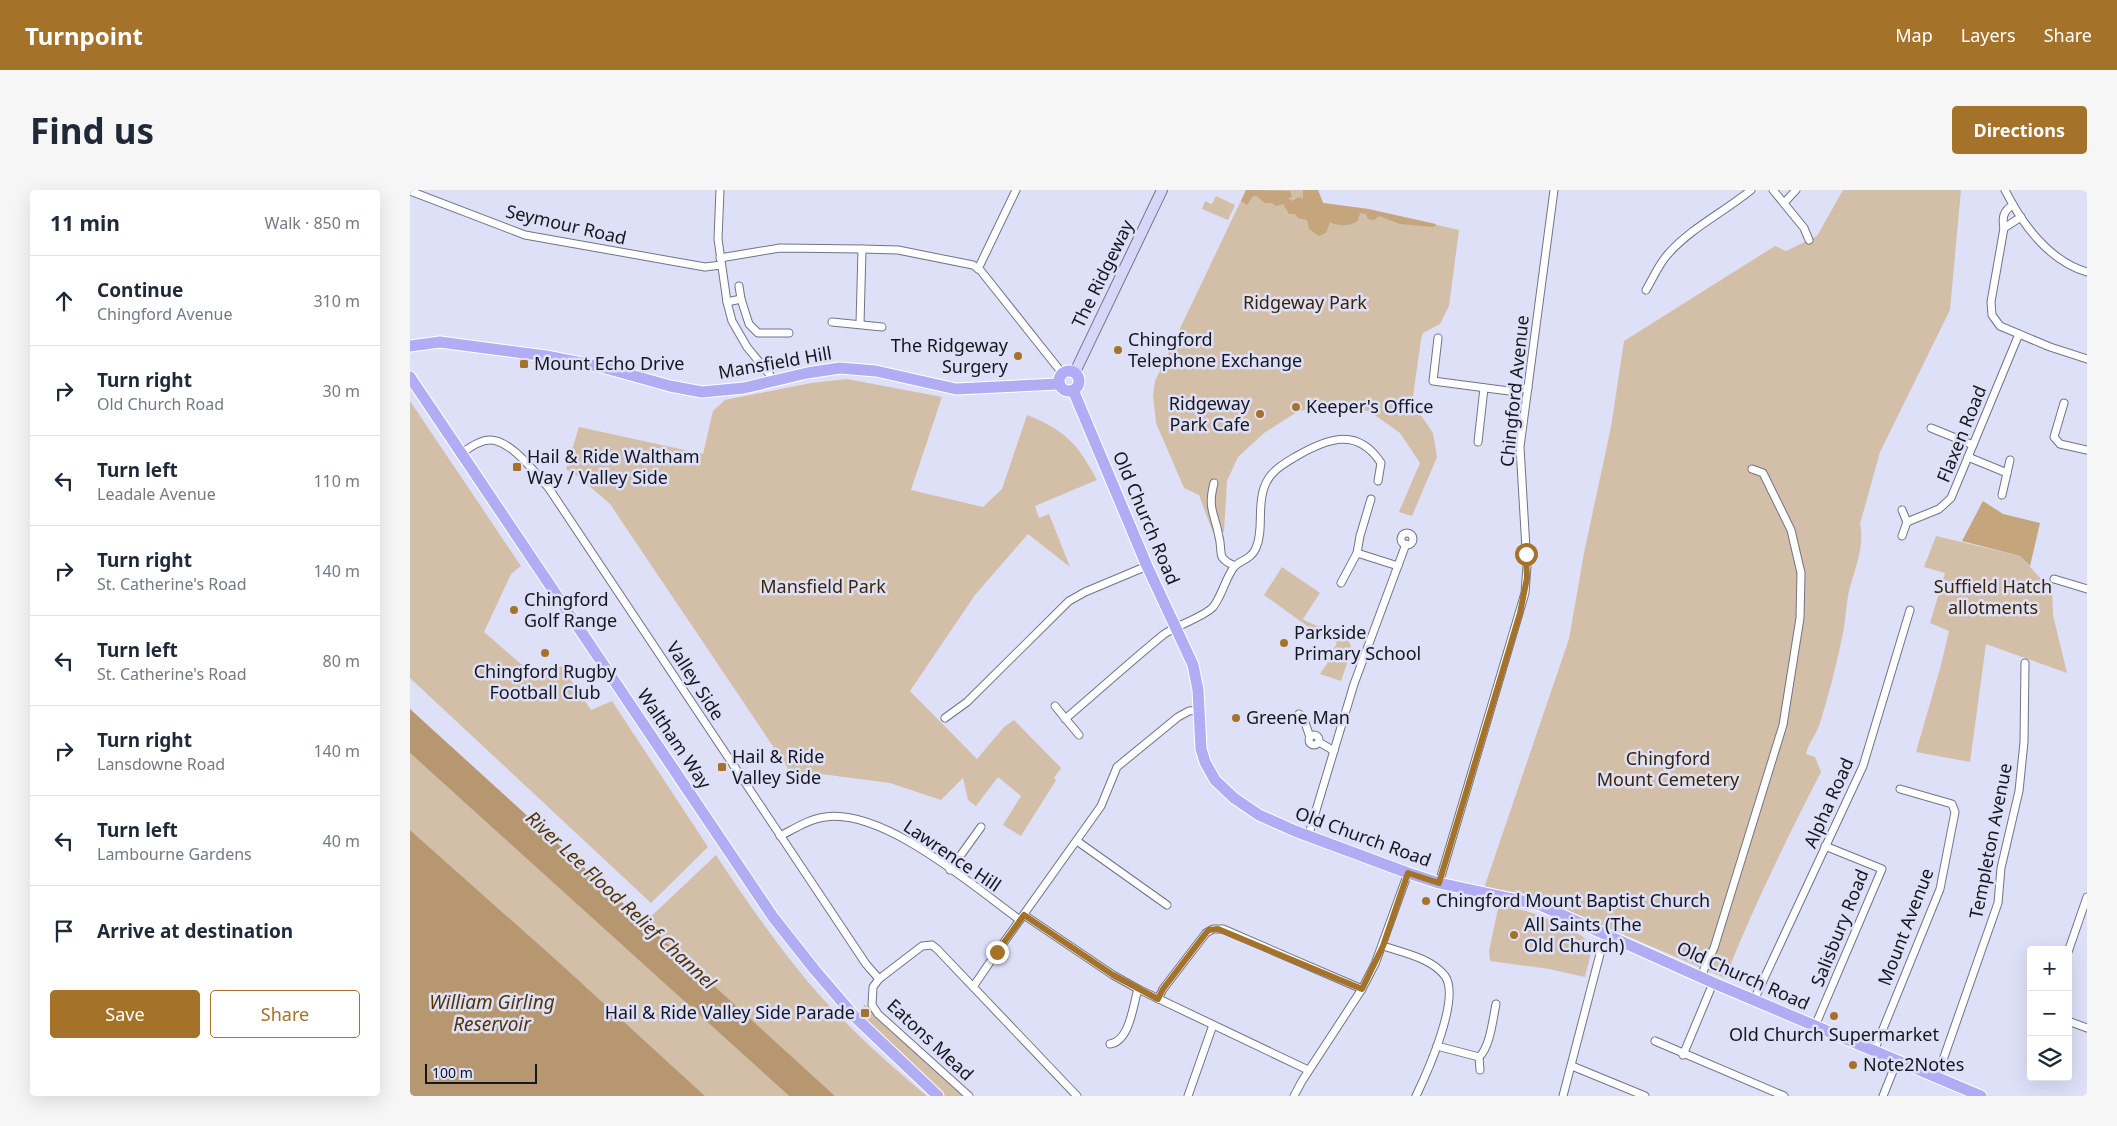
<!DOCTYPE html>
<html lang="en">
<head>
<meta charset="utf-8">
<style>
  :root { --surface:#fff; --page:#f6f6f7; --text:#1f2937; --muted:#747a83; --line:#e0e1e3; --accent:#a47228 }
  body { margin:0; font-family:"Noto Sans",sans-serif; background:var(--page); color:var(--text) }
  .controls { position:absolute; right:15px; bottom:15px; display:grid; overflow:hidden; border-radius:5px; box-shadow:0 5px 20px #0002 }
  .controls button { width:45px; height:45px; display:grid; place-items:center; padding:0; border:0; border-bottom:1px solid var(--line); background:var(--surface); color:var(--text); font:25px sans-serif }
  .scale { position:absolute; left:15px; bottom:12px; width:112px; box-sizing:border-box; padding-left:5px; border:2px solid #15161e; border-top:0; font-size:14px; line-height:18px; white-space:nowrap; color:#15161e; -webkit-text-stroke:4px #dee0f8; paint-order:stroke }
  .stop { position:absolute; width:15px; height:15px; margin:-11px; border:4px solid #a47228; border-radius:50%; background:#fff }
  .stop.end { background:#a47228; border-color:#fff; box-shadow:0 1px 5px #0008 }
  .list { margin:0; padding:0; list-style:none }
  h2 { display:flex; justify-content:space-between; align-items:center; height:65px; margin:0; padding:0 20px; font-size:21px }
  h2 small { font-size:16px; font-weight:400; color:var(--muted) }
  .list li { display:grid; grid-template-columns:32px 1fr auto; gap:15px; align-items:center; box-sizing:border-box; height:90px; padding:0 20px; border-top:1px solid var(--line) }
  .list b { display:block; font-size:19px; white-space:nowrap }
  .list p { margin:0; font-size:16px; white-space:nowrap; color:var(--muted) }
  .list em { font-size:16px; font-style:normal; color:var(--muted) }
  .actions { display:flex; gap:10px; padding:15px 20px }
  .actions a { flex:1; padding:11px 0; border:1px solid var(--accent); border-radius:5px; text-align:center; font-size:18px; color:var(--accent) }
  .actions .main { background:var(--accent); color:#fff }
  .icon { flex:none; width:28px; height:28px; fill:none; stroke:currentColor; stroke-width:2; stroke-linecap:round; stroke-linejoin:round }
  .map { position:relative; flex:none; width:1677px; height:906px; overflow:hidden; border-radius:5px }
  header { display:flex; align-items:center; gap:30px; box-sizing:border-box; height:70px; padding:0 25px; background:var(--accent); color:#fff }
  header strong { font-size:24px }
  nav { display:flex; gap:28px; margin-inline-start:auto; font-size:18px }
  .intro { display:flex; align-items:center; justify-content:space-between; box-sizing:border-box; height:120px; padding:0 30px }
  h1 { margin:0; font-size:35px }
  .button { padding:12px 22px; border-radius:5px; background:var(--accent); color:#fff; font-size:18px; font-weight:700 }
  main { display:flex; gap:30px; padding:0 30px }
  aside { flex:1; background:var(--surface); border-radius:5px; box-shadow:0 5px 20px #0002 }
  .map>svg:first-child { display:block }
  .green { fill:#d3bfa7 }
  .forest { fill:#c4a57c }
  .water { fill:#b7976f }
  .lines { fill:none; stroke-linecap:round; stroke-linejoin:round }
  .minor-casing { stroke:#727388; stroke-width:9 }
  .secondary-casing { stroke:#727388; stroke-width:12 }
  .primary-casing { stroke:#fff; stroke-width:13 }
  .minor { stroke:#fff; stroke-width:7 }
  .secondary { stroke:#d7d6f9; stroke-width:10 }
  .primary { stroke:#b0adf4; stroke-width:11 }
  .route { stroke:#a47228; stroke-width:6 }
  .poi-dot { fill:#a47228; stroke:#dee0f8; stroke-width:2 }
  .labels { text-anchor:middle; stroke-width:5; stroke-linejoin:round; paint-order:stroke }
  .street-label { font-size:18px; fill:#15161e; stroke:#dee0f8 }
  .park-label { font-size:18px; fill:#3a2402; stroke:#dee0f8 }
  .poi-label { font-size:18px; fill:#15161e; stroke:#dee0f8; text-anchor:start }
  .water-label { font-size:19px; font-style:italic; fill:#533400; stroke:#dee0f8 }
</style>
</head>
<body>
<header>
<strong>Turnpoint</strong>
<nav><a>Map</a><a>Layers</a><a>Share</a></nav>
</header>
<div class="intro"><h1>Find us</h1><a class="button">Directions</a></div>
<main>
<aside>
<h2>11 min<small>Walk · 850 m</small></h2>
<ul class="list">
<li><svg class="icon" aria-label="ahead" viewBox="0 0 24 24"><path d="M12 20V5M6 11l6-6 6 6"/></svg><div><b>Continue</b><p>Chingford Avenue</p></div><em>310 m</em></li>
<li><svg class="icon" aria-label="right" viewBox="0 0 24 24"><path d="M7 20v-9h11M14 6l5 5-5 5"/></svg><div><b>Turn right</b><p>Old Church Road</p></div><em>30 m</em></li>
<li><svg class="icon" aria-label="left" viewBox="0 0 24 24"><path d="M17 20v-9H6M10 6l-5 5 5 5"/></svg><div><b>Turn left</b><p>Leadale Avenue</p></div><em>110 m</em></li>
<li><svg class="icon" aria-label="right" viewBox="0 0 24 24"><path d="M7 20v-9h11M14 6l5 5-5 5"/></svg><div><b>Turn right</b><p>St. Catherine's Road</p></div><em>140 m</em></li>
<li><svg class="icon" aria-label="left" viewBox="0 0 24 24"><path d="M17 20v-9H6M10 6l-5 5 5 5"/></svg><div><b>Turn left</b><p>St. Catherine's Road</p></div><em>80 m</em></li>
<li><svg class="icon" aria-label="right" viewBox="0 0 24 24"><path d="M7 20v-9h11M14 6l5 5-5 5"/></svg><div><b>Turn right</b><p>Lansdowne Road</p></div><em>140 m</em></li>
<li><svg class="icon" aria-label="left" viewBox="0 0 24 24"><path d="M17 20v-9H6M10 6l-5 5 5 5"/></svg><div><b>Turn left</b><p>Lambourne Gardens</p></div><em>40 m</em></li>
<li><svg class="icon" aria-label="arrive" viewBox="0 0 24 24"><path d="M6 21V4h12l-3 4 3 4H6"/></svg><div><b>Arrive at destination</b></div></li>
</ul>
<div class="actions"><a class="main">Save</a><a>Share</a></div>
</aside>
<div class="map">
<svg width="1677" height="906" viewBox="0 0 1677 906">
  <rect width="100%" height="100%" fill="#dee0f8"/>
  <!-- green -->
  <g class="green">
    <path d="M836,0h72l5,13 45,6 91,21 -10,76 -9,18 -17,9 -2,6 -8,58 5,14 15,22 4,24 -25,59 -13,-4 21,-49 -20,-30 -28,-20 -34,-13 -41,12 -33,21 -26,24 -11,24 -3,51 -11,1 -14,-38 -15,-7 -28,-65 -3,-28 2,-14z"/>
    <path d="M1433,0h118l-11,120 -70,142 -20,72c5,20 -5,45 -10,63 -4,15 -4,31 -7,46 -6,30 -14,61 -23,90 -3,11 -12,20 -14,31l9,3 6,15c-35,68 -68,136 -96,206l-196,-84 -45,-6 85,-249 15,-86 27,-126 13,-86 151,-95 11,5 31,-15z"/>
    <path d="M806,6l19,9 -7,15 -26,-11 3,-8 7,3z"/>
    <path d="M437,189l95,18 -31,93 72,17 19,-18 25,-74c38,15 51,29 70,65l-62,26 4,12 10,-4 21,53 -42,-33 -53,61 -65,96 67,68 27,-32 10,-7 47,48 -7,10 2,2 -35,56 -18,-11 18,-29 -23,-19 -22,29 -8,-6 -5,-22 -22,22 -51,-17 -69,-9 -30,-1 -181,-269 -31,-27 -13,-8 13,-42 124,27 10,-43 12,-11 86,-17z"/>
    <path d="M0,211l111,165 -10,8 -27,58 51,44 26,-10 30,44 21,-9 96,146 -57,56 -241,-225z"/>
    <path d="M1526,346l84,20 25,27 7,3 1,29 14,58 -81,-29 -16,118 -54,-10 25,-87 8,-34 -19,-8 15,-50 -21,-6z"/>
    <path d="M872,377l38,26 -17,26c15,11 44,9 49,30l-11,32 -21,-7 13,-19 -2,-2 6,-10 -13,-8 -3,1 -57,-41z"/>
    <path d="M0,563l379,343h-84l-142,-130 -153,-136z"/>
    <path d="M306,665c29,44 59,87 92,127 36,42 77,79 119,114h-92l-191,-173z"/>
    <path d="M1089,714c17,3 86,24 91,42 2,9 -3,21 -5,31l-36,-8 -59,-8 -1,-10z"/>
    <path d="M454,814l99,92h-19l-37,-34 -45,-48z"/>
  </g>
  <!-- forest -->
  <g class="forest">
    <path d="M836,0l44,1 2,6 -4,1 4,3 7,-4 4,2v-9h15l5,13 45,6 68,15 -2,3 -34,-3 -21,-8 -5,4 -6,-1 -2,-5 -6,-1 -2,8c-8,5 -19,6 -28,1l-4,11 -7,3 -10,-7 -2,-9 -9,-2 -3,-4h-6l-6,-10 -7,2 -4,-3h-7l-9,-7h-3l-6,9 -6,-4z"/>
    <path d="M1573,311l20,13 37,9 -10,43 -10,-10 -58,-15z"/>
  </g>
  <!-- water -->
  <g class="water">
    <path d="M0,519l425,387h-46l-379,-343z"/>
    <path d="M0,640l153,136 142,130h-295z"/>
  </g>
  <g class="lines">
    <!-- minor casing -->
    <g class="minor-casing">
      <g id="minor">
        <path d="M310,0l-2,49 9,63 5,19 15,26 23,28 2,7"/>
        <path d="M1363,0l31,38 5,12"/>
        <path d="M1595,0c17,34 44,71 82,82"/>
        <path d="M0,1l115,44 180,32 16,-2"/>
        <path d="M1374,13l12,-13"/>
        <path d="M1603,15c-10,6 -11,13 -9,23l-13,74 1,13 8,11 50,21 37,12"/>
        <path d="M1594,38l17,-11"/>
        <path d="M310,68l60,-10 82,1 36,1 75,15 8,6 81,102"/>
        <path d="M568,79l38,-79"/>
        <path d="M329,96l2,13"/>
        <path d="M1236,100c7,-12 13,-26 22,-36 23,-26 56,-42 83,-64"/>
        <path d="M317,112l14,-3 8,25 9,9h31"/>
        <path d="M422,132l50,5"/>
        <path d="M450,134l2,-75"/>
        <path d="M1028,148l-5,43 76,10 19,-3"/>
        <path d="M1654,213l-10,34 6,7 27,6"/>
        <path d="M1521,238l42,17"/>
        <path d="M1068,252l6,-54"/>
        <path d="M52,263c8,-6 18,-13 28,-13 21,0 45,33 58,47l318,477 13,15"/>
        <path d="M1558,267l39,16"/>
        <path d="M804,293c-7,27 1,30 5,54 2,6 1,15 3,20 3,5 9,7 13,9"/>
        <path d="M1592,305l8,-35"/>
        <path d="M1492,320l5,12 -5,14"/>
        <path d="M1497,332l32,-13 12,-11 68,-164"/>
        <circle cx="997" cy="349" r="6"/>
        <path d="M947,363l41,13"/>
        <path d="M1644,389l33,10"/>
        <path d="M931,393l16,-30 3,-17 11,-37"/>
        <path d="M645,516l24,29"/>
        <path d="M889,524l4,3 7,20"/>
        <path d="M535,528l22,-16 102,-101 16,-9 62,-26"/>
        <path d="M655,529c33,-28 65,-57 98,-84 12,-9 41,-18 50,-28 9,-11 12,-28 21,-40 6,-7 17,-7 22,-19 8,-18 1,-41 8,-60 5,-16 18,-23 31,-31 31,-18 62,-31 86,6l-3,18"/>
        <circle cx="904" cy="550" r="5"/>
        <path d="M909,552l15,9"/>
        <path d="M370,646c14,-7 29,-17 45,-19 59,-9 149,70 195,103"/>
        <path d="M898,647l46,-153 52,-140"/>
        <path d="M667,651l90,64"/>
        <path d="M540,680l31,-43"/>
        <path d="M1029,693l86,-290 2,-27 -7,-119 34,-257"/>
        <path d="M614,725l89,60 25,14 170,81"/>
        <path d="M973,756c21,7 48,12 62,30 16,22 -18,97 -29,120"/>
        <path d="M587,762l104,-146 16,-39 61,-50 11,-6 10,-1"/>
        <path d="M1658,762l19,-55"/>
        <path d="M1292,787l2,-8 10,-21 69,-223 17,-107 1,-45 -10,-43 -28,-57 -11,-4"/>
        <path d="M563,797l17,-25"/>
        <path d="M748,809l5,-10 43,-56 7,-4h10l139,60"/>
        <path d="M1344,810l109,-234 47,-156"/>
        <path d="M1658,831l19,7"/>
        <path d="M1405,836l67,-157 -57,-23"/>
        <path d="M1245,851l129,55"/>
        <path d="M700,854c20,-3 23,-39 28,-55"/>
        <path d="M1027,856l42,11c11,-9 14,-39 17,-53"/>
        <path d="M1464,861l66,-162 15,-77 -3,-8 -52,-15"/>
        <path d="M1273,865l28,-67 5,-4"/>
        <path d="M1069,867l1,13"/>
        <path d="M1162,876l73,30"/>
        <path d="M1527,887l61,-174 3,-35 18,-77 5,-49 1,-79"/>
        <path d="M559,906l-91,-82 -6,-9 1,-18 6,-8 43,-33 10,-1 5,4 140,147"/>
        <path d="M778,906l25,-71"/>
        <path d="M884,906l8,-15 60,-92 13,-25 33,-91"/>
        <path d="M1153,906l38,-146 7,-16"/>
        <path d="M1473,906l14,-35"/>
      </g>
    </g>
    <!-- secondary casing -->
    <g class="secondary-casing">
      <path id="secondary" d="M665,182l87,-182"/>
    </g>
    <!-- primary casing -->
    <g class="primary-casing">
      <g id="primary">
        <path d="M0,156l30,-4 106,14 56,11 68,19 32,6 42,-4 63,-15 33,-5 36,3 80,18 103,-5"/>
        <circle cx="659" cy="191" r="10"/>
        <path d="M0,187l363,540 41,52 42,49 82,78"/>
        <path d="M663,200l74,176 46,99 5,25 3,59 4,13 10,18 19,18 25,17 36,16 113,42 31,10 101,22 176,79 265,112"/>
      </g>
    </g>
    <!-- minor -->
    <use href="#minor" class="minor"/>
    <!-- secondary -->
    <use href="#secondary" class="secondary"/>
    <!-- primary -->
    <use href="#primary" class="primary"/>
  </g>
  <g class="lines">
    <!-- route -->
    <path class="route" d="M587,762l27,-37 89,60 45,24 5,-10 43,-56 3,-3 9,-1 144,60 21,-43 25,-73 31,10 81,-270 7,-35 -1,-24"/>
  </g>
  <!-- markers -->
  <g class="poi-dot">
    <circle cx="708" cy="160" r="5"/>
    <circle cx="608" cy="166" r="5"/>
    <rect x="109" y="169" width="10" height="10" rx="2.5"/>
    <circle cx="886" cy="217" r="5"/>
    <circle cx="850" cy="224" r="5"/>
    <rect x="102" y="272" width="10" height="10" rx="2.5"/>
    <circle cx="104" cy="420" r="5"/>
    <circle cx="874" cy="453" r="5"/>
    <circle cx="135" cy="463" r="5"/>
    <circle cx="826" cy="528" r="5"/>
    <rect x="307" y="572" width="10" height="10" rx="2.5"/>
    <circle cx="1016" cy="711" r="5"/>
    <circle cx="1104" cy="745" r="5"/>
    <rect x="450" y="818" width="10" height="10" rx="2.5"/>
    <circle cx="1424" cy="826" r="5"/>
    <circle cx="1443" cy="875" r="5"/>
  </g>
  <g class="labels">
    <!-- street labels -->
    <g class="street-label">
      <text transform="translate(156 35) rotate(13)" y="6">Seymour Road</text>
      <text transform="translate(693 84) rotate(-64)" y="6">The Ridgeway</text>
      <text transform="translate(365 173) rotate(-10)" y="6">Mansfield Hill</text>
      <text transform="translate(1105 201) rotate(-84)" y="6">Chingford Avenue</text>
      <text transform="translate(1552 244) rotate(-68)" y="6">Flaxen Road</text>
      <text transform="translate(736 328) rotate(67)" y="6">Old Church Road</text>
      <text transform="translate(285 491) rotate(57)" y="6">Valley Side</text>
      <text transform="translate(264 549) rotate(56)" y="6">Waltham Way</text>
      <text transform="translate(1419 613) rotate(-66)" y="6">Alpha Road</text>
      <text transform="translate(953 647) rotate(20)" y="6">Old Church Road</text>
      <text transform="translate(1581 651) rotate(-79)" y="6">Templeton Avenue</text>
      <text transform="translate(542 666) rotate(34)" y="6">Lawrence Hill</text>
      <text transform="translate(1496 737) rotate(-69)" y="6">Mount Avenue</text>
      <text transform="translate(1430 738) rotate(-68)" y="6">Salisbury Road</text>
      <text transform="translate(1333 786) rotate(24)" y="6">Old Church Road</text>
      <text transform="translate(520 850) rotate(43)" y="6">Eatons Mead</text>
    </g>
    <!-- park labels -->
    <g class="park-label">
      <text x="895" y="119">Ridgeway Park</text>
      <text x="413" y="403">Mansfield Park</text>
      <text x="1583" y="403">Suffield Hatch<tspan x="1583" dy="21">allotments</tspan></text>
      <text x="1258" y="575">Chingford<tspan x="1258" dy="21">Mount Cemetery</tspan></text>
    </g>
    <!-- poi labels -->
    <g class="poi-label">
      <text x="718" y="156">Chingford<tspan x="718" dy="21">Telephone Exchange</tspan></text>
      <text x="598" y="162" text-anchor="end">The Ridgeway<tspan x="598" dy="21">Surgery</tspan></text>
      <text x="124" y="180">Mount Echo Drive</text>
      <text x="840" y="220" text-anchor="end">Ridgeway<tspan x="840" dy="21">Park Cafe</tspan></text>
      <text x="896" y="223">Keeper's Office</text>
      <text x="117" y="273">Hail &amp; Ride Waltham<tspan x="117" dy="21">Way / Valley Side</tspan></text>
      <text x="114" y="416">Chingford<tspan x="114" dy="21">Golf Range</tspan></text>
      <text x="884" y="449">Parkside<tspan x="884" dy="21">Primary School</tspan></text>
      <text x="135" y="488" text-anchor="middle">Chingford Rugby<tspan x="135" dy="21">Football Club</tspan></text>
      <text x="836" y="534">Greene Man</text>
      <text x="322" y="573">Hail &amp; Ride<tspan x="322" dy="21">Valley Side</tspan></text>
      <text x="1026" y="717">Chingford Mount Baptist Church</text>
      <text x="1114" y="741">All Saints (The<tspan x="1114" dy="21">Old Church)</tspan></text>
      <text x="445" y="829" text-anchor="end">Hail &amp; Ride Valley Side Parade</text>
      <text x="1424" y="851" text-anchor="middle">Old Church Supermarket</text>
      <text x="1453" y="881">Note2Notes</text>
    </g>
    <!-- water labels -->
    <g class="water-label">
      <text transform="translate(211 710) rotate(43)" y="7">River Lee Flood Relief Channel</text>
      <text x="82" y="819">William Girling<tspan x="82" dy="22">Reservoir</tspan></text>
    </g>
  </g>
</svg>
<div class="controls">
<button>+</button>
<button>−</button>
<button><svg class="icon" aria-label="layers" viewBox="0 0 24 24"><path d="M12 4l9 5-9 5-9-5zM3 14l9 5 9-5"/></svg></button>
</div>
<div class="scale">100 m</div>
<div class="stop" style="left:1116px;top:364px"></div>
<div class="stop end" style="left:587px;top:762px"></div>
</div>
</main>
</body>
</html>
